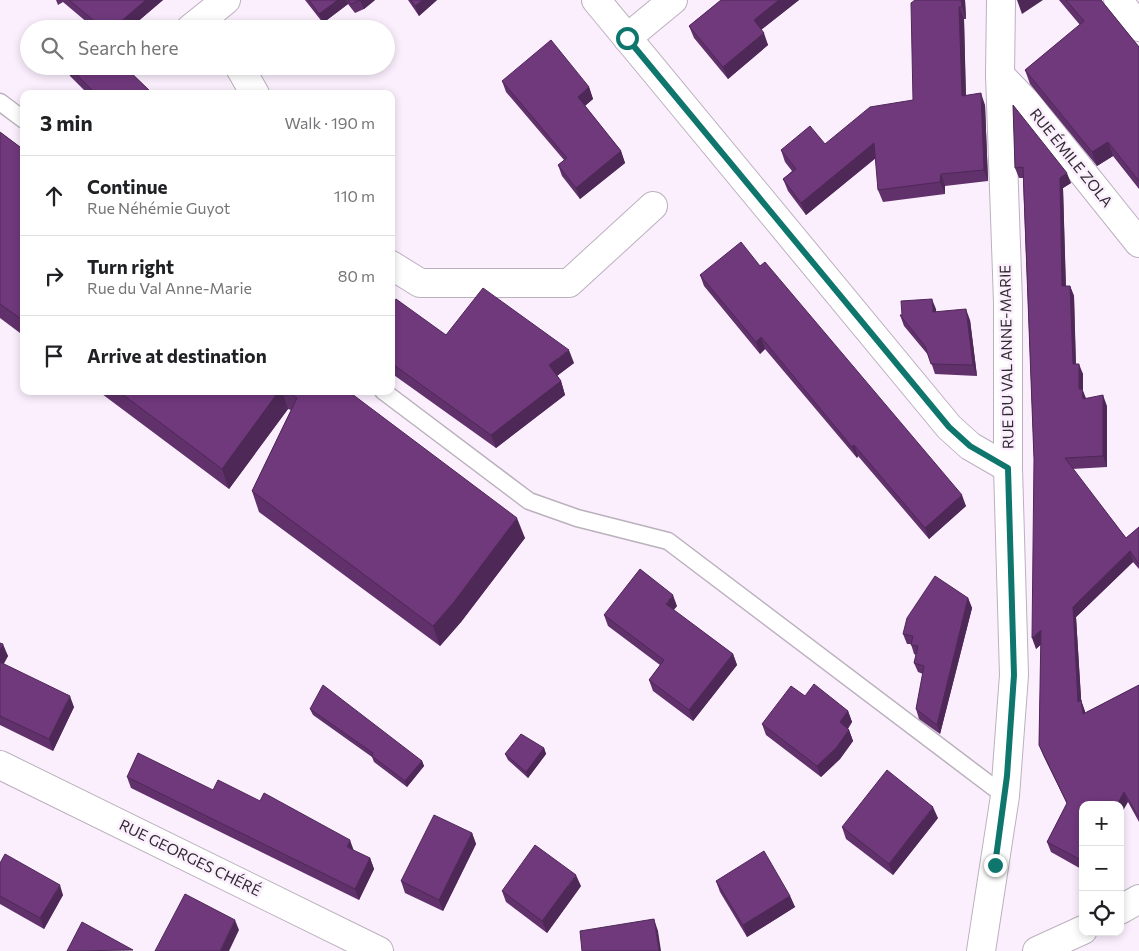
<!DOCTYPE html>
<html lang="en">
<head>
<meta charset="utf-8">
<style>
  :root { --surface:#fff; --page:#f6f6f6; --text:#202124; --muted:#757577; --line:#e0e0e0 }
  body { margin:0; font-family:Commissioner,sans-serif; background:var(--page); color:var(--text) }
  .controls { position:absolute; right:15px; bottom:15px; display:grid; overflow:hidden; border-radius:10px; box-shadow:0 2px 8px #0003 }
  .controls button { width:45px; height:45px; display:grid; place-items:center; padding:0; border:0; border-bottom:1px solid var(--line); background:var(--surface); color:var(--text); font:25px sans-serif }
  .stop { position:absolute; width:15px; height:15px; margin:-11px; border:4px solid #0f766e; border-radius:50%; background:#fff }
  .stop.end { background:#0f766e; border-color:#fff; box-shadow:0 1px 5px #0008 }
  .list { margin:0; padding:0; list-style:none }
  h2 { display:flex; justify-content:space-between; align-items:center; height:65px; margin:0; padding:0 20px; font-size:21px }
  h2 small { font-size:16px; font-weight:400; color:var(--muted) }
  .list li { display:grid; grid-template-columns:32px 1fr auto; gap:15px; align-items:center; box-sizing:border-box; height:80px; padding:0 20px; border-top:1px solid var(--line) }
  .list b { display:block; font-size:19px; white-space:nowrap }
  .list p { margin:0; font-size:16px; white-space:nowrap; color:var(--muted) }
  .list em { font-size:16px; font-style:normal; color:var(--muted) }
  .icon { flex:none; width:28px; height:28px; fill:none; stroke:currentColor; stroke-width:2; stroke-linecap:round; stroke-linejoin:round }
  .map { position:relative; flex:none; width:1139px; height:951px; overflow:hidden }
  .search { position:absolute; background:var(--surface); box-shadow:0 2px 8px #0003; left:20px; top:20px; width:375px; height:55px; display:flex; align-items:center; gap:12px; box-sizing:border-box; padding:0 18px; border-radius:28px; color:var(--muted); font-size:19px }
  .panel { position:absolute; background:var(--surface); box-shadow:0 2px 8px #0003; left:20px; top:90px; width:375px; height:305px; border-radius:10px }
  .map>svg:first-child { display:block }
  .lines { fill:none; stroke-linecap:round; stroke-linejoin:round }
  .lane-casing { stroke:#bbb0be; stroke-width:19 }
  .street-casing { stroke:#bbb0be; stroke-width:30 }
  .lane { stroke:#fff; stroke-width:16 }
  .street { stroke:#fff; stroke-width:28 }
  .wall { fill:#60316b }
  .shaded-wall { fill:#4e2857 }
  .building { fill:#70397c; stroke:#4e2857 }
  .route { stroke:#0f766e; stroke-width:6 }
  .labels { text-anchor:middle; stroke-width:5; stroke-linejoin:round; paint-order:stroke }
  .street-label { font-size:15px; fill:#302b31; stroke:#fbeffe }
</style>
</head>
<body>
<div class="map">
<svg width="1139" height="951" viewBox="0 0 1139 951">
  <rect width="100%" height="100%" fill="#fbeffe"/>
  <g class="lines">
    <!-- lane casing -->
    <g class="lane-casing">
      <g id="lane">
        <path d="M0,102l24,18"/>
        <path d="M383,391l146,110 48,17 91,23 337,255"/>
      </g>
    </g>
    <!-- street casing -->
    <g class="street-casing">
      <g id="street">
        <path d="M596,0l353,427 21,19 38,22"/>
        <path d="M1118,0l21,27"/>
        <path d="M190,29l36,-29"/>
        <path d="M627,38l46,-38"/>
        <path d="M239,66l16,28"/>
        <path d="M1000,75l26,27 113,141"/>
        <path d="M391,265l29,18h149l84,-77"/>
        <path d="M0,765l379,186"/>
        <path d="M1120,910l19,-11"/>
        <path d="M981,951l24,-155 9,-121 -6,-207v-166l-8,-227 1,-75"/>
        <path d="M1037,951l46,-21"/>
      </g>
    </g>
    <!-- lane -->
    <use href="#lane" class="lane"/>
    <!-- street -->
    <use href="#street" class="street"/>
  </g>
  <!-- wall -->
  <g class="wall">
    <path d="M56,0h107l-34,29h-34l-32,-27 -5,3z"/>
    <path d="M305,0h70l-11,9 -9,4 -7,-9 -25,19z"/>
    <path d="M408,0h29l-18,16z"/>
    <path d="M721,0h78l-38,30 7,15 -40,34 -34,-41 -5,-12z"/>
    <path d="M915,0h50l1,19h-2l2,76 19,10 3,76 -43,5v8l-62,8 -5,-12 -2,-32 -70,57 -18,-24 -5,-12 9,-8 -7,-9 -4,-12 44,-6 88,-44z"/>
    <path d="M1059,0h42l38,47v142l-26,-33 -16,10 -67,-82 -5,-14 55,-45z"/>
    <path d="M67,66h57l29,28h-65l-18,-18z"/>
    <path d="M502,81l87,6 4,12 -8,7 36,45 4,12 -45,36 -18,-23 -4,-11 6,-5 -58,-68z"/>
    <path d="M1013,105l58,78 -8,5 3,98h4l4,10 2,68 7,10v17l3,7 21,8v61l-35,2 54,69 13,-11v42l-6,-7 -57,55 5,83 4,13 54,-28v137l-11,-20 -45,3v65l-32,-18 -4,-10 20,-38 -24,-49 -4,-10 2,-101 -5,5 -2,-190 -11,-281h-4l-4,-10z"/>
    <path d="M0,132l24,18v186l-24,-18z"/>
    <path d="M760,266l206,240 -37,33 -71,-83 -1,2 -92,-109 -5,5 -56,-68 -4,-11z"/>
    <path d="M391,306l55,29 128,28 -17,13 4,5 4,14 -69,53 -105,-75z"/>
    <path d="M936,309v3l34,8 7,56 -42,-2 -6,-18 -25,-30 -4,-11z"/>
    <path d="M98,391h250l177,147 -64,84 -21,24 -181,-134 -7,-21 39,-81 -3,-1 -59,80z"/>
    <path d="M968,598l4,10 -32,126 -21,-15 -3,-10 7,-35 -5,-2 -4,-9 2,-8 -2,-1 -3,-10h-4l-4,-10z"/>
    <path d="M677,606l-4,4 60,44 4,11 -44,56 -40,-30 -4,-11 11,-15 -52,-39 -4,-11z"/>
    <path d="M0,643l8,13 -5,8 71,43 -21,44 -53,-26z"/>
    <path d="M805,696l43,15 4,11 -4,7 1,1 4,11 -13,18 -19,18 -55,-42 -4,-11z"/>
    <path d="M310,709l112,52 2,5 -17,21 -33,-25 -2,-5 -59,-42z"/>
    <path d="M544,748l2,6 -18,24 -20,-18 -3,-6z"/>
    <path d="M127,777l86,13 157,68 4,11 -15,31 -228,-112z"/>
    <path d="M938,818l-45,57 -47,-36 -4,-12z"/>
    <path d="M472,833l4,11 -33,67 -38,-18 -4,-12z"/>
    <path d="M0,863l63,32 -19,34 -44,-25z"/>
    <path d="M716,881l74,15 5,11 -48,30 -27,-45z"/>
    <path d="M581,886l-34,47 -41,-31 -4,-11z"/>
  </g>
  <!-- shaded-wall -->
  <g class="shaded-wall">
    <path d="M146,0h17l-34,29h-17z"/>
    <path d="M338,0h8l2,4 -25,19 -4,-9z"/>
    <path d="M360,0h15l-11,9z"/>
    <path d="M423,0h14l-18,16 -4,-10z"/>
    <path d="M779,0h20l-41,32 -4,-12z"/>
    <path d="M961,0h4l1,19 -4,-12z"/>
    <path d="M1017,0h26l-21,14z"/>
    <path d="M959,7l5,12 2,89 -4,-12z"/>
    <path d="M764,33l4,12 -40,34 -5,-12z"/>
    <path d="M589,87l4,12 -11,9 -4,-11z"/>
    <path d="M981,93l4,12 3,76 -4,-11z"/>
    <path d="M1108,142l5,14 -16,10 -5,-14z"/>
    <path d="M874,143l5,12 -73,60 -5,-12z"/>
    <path d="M621,151l4,12 -45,36 -4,-11z"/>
    <path d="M1067,173l4,10 -8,5 3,109 -4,-11 -2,-108z"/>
    <path d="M941,174l4,12v8l-5,-12z"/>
    <path d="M1070,286l4,10 2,79 -3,-11z"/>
    <path d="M932,299l4,10 1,14 -4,-11z"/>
    <path d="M966,309l4,11 7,56 -4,-11z"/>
    <path d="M761,337l4,12 -5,5 -4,-12z"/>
    <path d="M569,350l5,13 -20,15 -5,-13z"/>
    <path d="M1079,364l4,10v17l3,9 1,9 -8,-20z"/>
    <path d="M561,381l4,14 -69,53 -5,-13z"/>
    <path d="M279,391h3l6,18 -59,80 -7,-20z"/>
    <path d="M1103,395l4,11v61l-4,-11z"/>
    <path d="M854,445l4,11 -1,2 -5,-11z"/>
    <path d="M962,495l4,11 -37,33 -4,-11z"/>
    <path d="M517,518l8,20 -64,84 -21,24 -7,-20z"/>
    <path d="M1130,551l3,11 -57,55 6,96 -4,-11 -5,-95z"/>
    <path d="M673,595l4,11 -7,9 -4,-11z"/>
    <path d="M968,598l4,10 -32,126 -3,-9z"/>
    <path d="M1041,630l4,11 -9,8 -4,-11z"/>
    <path d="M3,644l5,12 -8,15v-20z"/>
    <path d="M733,654l4,11 -44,56 -4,-11z"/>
    <path d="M70,696l4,11 -21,44 -4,-12z"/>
    <path d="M1081,700l4,11 2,14 -4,-11z"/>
    <path d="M848,711l4,11 -8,11 -4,-11z"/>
    <path d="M849,730l4,11 -13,18 -19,18 -4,-11z"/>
    <path d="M544,748l2,6 -18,24 -2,-6z"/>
    <path d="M422,761l2,5 -17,21 -2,-6z"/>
    <path d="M1124,792l4,10 -8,14v-11h-3z"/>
    <path d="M933,807l5,11 -45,57 -4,-11z"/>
    <path d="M472,833l4,11 -33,67 -4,-11z"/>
    <path d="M350,840l4,11 -7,-4z"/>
    <path d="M370,858l4,11 -15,31 -4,-11z"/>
    <path d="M576,875l5,11 -34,47 -5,-12z"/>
    <path d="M60,885l3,10 -19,34 -4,-11z"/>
    <path d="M790,896l5,11 -48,30 -4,-12z"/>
    <path d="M654,919l4,12 3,20h-2z"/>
    <path d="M235,920l4,10 -10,21h-9z"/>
  </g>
  <!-- building -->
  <g class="building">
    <path d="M69,0h77l-34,29h-8z"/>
    <path d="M309,0h29l-19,14z"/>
    <path d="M348,0h12l-9,4z"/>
    <path d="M411,0h12l-8,6z"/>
    <path d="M721,0h58l-25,20 10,13 -41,34 -34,-41z"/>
    <path d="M915,0h46l1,7h-3l3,89 19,-3 3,77 -43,4 -1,8 -62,8 -4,-47 -73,60 -18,-24 13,-10 -15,-19 29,-24 15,18 45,-37 43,-7 -2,-97z"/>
    <path d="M1066,0h35l38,47v134l-31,-39 -16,10 -67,-82 59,-49z"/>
    <path d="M551,40l38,47 -11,10 43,54 -45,37 -18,-23 9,-7 -65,-77z"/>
    <path d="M68,66h56l29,28h-57z"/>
    <path d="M1013,105l54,68 -7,5 2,108h8l3,78h6v25h3l1,10 20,-4v61l-38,2 61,80 13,-11v37l-9,-13 -57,56 5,95 3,-2 2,14 56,-29v133l-15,-26 -7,13h-34v56l-36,-19 20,-39 -28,-58 2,-115 -9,8 2,-179 -11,-292 -8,1z"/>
    <path d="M0,132l24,18v171l-24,-17z"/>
    <path d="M741,242l19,24 5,-4 197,233 -37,33 -71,-83 -2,2 -91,-110 -5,5 -56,-67z"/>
    <path d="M483,288l86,62 -20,15 12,16 -70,54 -100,-72v-29l1,-2h-1v-26l5,-7 50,36z"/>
    <path d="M932,299l1,13 33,-3 7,56 -42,-1 -6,-18 -25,-31h2l-1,-14z"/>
    <path d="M118,391h161l-57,78z"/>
    <path d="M286,391h62l169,127 -63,84 -21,24 -181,-135 45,-93z"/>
    <path d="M640,569l33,26 -7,9 67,50 -44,56 -40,-30 15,-20 -60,-45z"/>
    <path d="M935,576l33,22 -31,127 -21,-16 8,-43 -10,-3 4,-17 -7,-1 2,-9 -10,-2 4,-16z"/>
    <path d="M0,643l3,1 -3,7z"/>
    <path d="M0,662l70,34 -21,43 -49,-23z"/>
    <path d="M814,684l34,27 -8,11 9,8 -13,18 -19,18 -55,-42 29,-38 14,10z"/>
    <path d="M323,685l99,76 -17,20 -33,-25 1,-3 -63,-44z"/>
    <path d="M521,734l23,14 -18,24 -21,-18z"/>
    <path d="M138,753l75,37 5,-10 42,21 4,-8 86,47 -3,7 23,11 -15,31 -228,-112z"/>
    <path d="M887,770l46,37 -44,57 -47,-37z"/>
    <path d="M434,815l38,18 -33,67 -38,-19z"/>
    <path d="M535,845l41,30 -34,46 -40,-30z"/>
    <path d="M764,851l26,45 -47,29 -27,-44z"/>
    <path d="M5,854l55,31 -20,33 -40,-22v-33z"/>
    <path d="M185,894l50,26 -15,31h-65z"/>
    <path d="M654,919l5,32h-77l-2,-20z"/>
    <path d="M82,922l51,28 -66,1z"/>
  </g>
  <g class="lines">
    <!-- route -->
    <path class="route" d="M627,38l322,389 21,19 38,22 6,207 -7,101 -12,89"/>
  </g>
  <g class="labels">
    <!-- street labels -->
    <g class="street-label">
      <text transform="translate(1071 158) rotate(51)" y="5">RUE ÉMILE ZOLA</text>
      <text transform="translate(1007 357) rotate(-91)" y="5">RUE DU VAL ANNE-MARIE</text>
      <text transform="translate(190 858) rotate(26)" y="5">RUE GEORGES CHÉRÉ</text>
    </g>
  </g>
</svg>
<div class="controls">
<button>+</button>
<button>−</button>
<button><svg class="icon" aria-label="locate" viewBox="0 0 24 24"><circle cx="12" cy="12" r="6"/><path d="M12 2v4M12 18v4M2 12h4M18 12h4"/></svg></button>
</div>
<div class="stop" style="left:627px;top:38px"></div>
<div class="stop end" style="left:995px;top:865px"></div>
<div class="search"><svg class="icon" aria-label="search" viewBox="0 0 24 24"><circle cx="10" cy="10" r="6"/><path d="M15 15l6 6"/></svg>Search here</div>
<section class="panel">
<h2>3 min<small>Walk · 190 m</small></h2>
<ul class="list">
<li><svg class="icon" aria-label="ahead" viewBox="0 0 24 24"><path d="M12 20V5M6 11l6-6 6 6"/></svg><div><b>Continue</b><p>Rue Néhémie Guyot</p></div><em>110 m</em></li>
<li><svg class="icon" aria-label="right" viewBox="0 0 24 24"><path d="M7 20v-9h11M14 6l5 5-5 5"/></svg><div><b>Turn right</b><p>Rue du Val Anne-Marie</p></div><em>80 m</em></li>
<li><svg class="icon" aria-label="arrive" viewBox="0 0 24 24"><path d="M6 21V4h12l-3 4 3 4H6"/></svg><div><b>Arrive at destination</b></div></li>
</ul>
</section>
</div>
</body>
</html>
